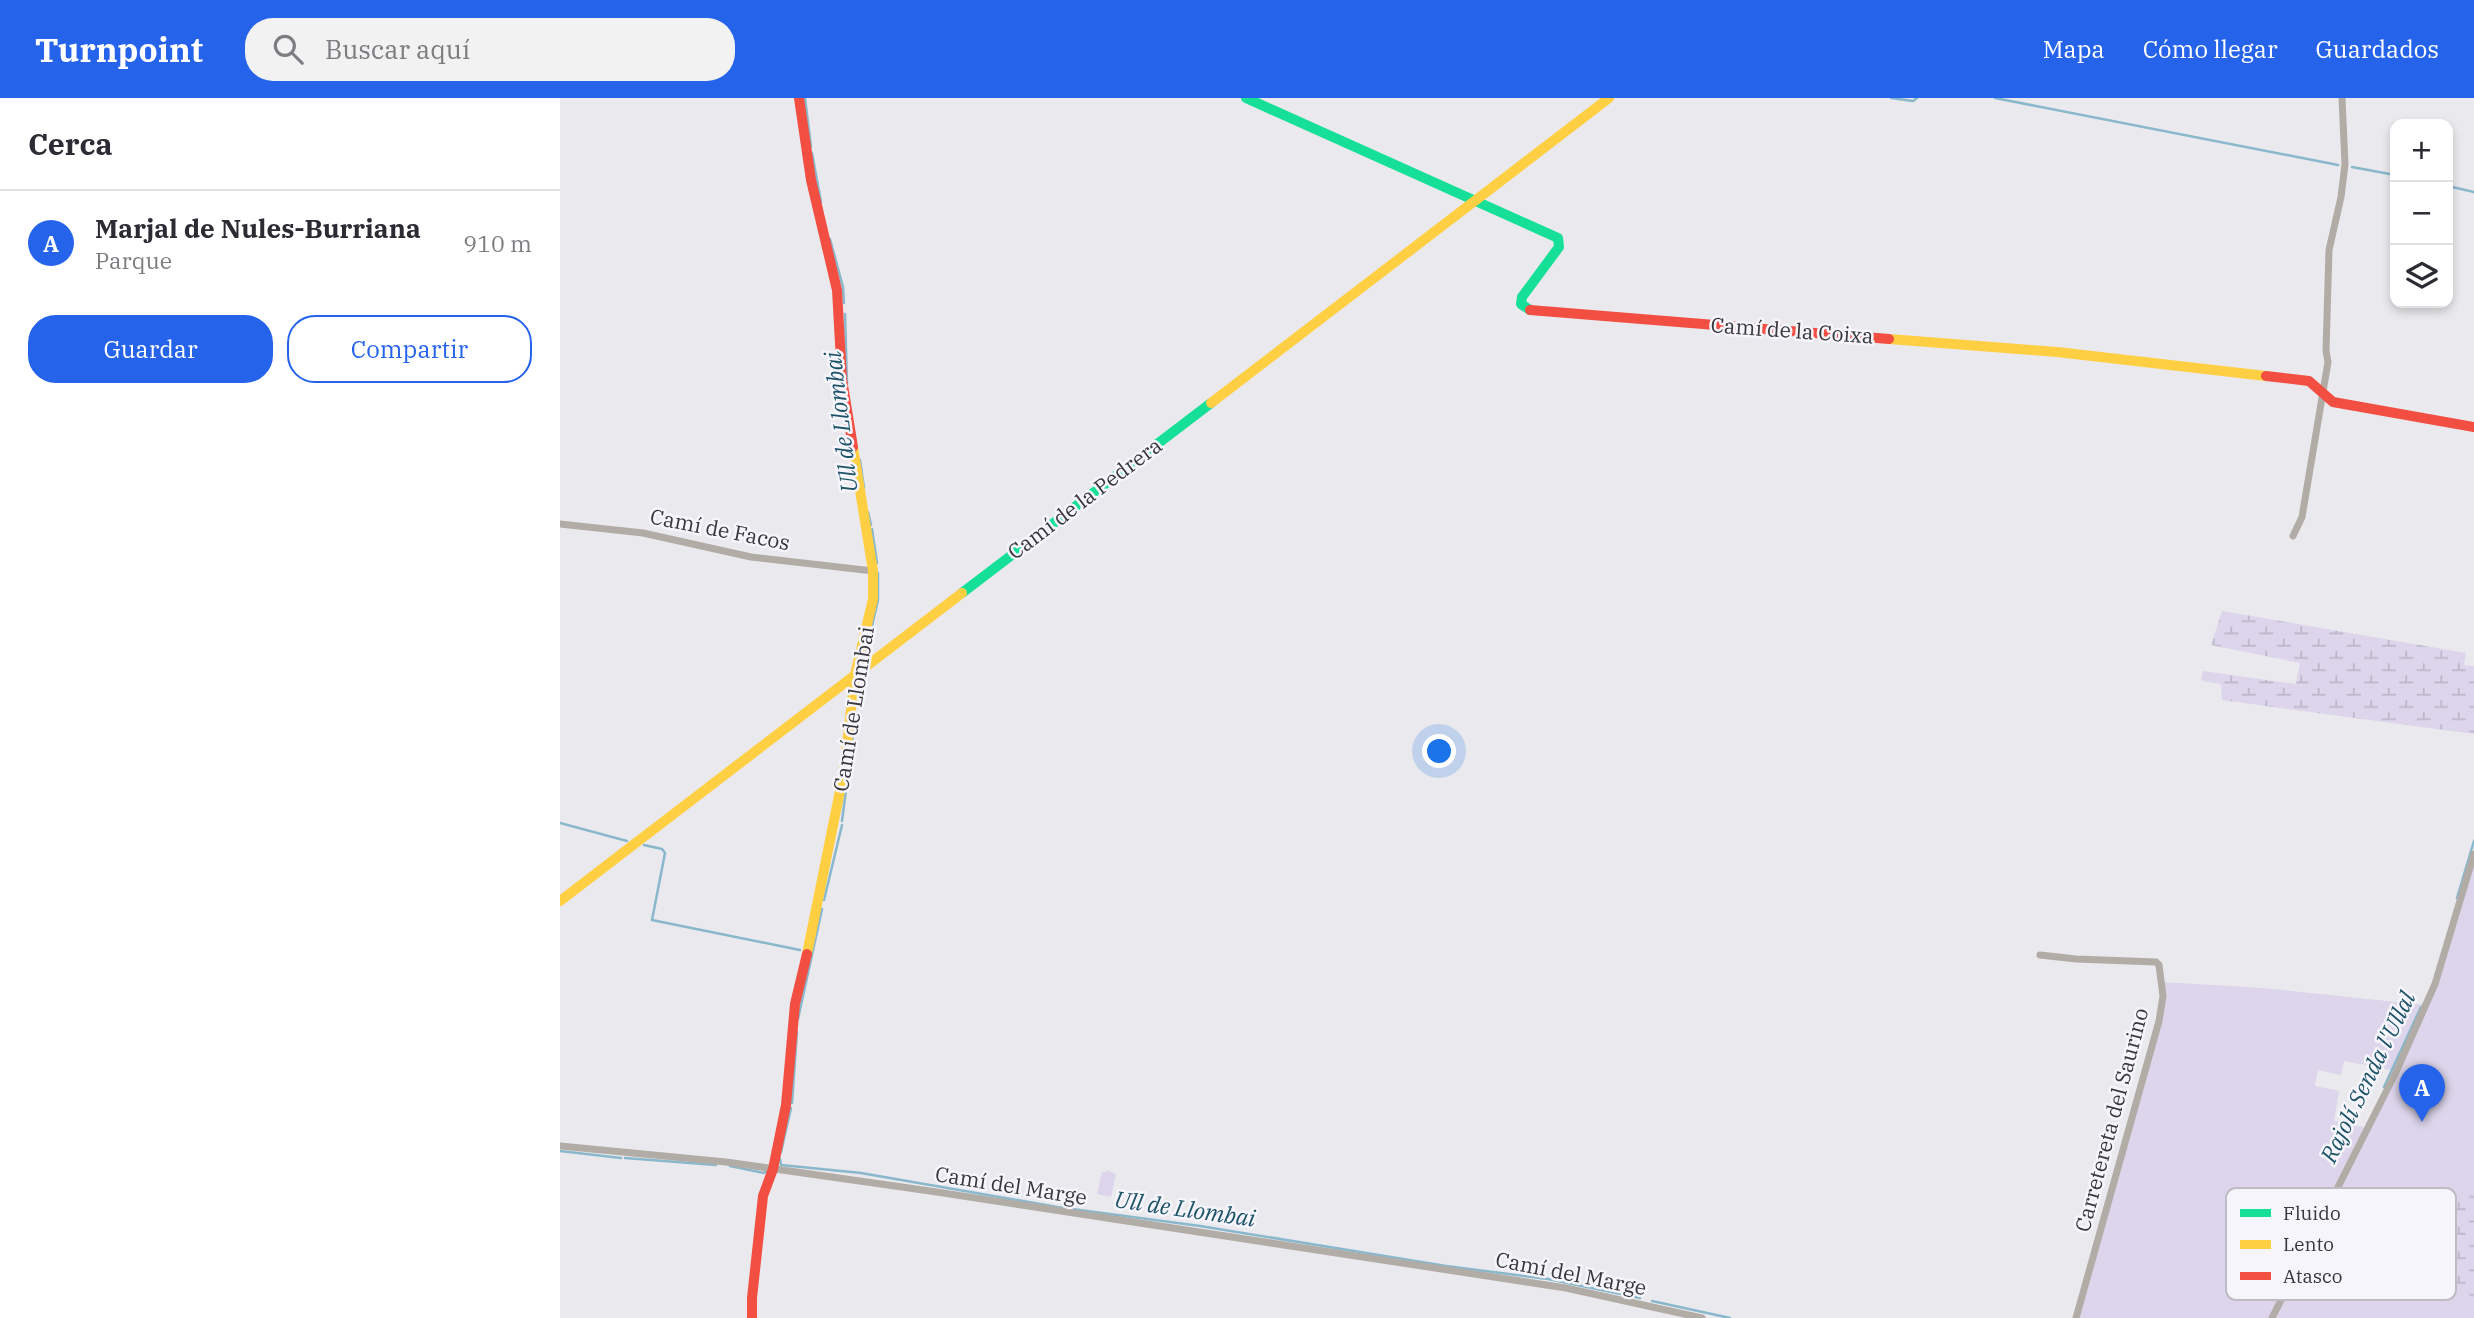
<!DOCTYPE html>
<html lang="es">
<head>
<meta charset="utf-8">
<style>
  :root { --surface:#fff; --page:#f2f2f3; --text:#2b2b33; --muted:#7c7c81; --line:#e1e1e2; --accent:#2563eb }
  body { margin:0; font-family:"IBM Plex Serif",serif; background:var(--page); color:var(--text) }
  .controls { position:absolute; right:21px; top:21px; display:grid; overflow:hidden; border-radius:14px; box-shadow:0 4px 10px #0003 }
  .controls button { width:63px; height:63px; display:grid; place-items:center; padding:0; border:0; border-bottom:2px solid var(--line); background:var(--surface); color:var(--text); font:35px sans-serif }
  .you { position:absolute; left:880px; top:654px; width:24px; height:24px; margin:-18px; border:5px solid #fff; border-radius:50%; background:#1a73e8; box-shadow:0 0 0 10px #1a73e833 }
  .badge { display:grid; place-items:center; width:46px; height:46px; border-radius:50%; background:var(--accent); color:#fff; font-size:23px; font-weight:700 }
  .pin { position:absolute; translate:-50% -58px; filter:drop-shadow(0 2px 4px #0008) }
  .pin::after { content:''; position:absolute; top:37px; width:24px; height:21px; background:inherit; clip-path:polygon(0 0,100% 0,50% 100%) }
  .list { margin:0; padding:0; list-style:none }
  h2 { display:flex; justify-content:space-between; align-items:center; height:91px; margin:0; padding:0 28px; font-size:30px }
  h2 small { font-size:23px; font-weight:400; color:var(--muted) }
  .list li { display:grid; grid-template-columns:46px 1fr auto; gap:21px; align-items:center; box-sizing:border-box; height:105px; padding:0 28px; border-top:2px solid var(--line) }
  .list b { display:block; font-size:26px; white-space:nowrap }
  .list p { margin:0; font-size:23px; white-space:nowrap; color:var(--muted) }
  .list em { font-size:23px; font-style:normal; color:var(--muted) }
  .actions { display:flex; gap:14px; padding:21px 28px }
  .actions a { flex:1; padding:16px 0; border:2px solid var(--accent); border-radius:28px; text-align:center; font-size:24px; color:var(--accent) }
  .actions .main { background:var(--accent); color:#fff }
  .icon { flex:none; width:38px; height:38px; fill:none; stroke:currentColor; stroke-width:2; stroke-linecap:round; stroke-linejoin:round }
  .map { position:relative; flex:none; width:1914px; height:1220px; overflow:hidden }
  header { display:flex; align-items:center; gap:42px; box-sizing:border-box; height:98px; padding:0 35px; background:var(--accent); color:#fff }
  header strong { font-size:33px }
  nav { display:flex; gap:38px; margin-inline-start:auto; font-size:24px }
  .search { width:490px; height:63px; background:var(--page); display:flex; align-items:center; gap:18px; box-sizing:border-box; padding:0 24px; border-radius:28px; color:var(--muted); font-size:26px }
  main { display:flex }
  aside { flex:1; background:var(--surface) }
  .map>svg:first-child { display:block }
  .green { fill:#dcd5eb; fill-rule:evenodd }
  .wetland { fill:url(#wetland-marsh) }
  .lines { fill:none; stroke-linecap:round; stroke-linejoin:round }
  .stream { stroke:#89b7cb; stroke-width:2.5 }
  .street { stroke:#b2aca6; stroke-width:7 }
  .fast { stroke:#16e098; stroke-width:10 }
  .slow { stroke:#ffcf43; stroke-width:10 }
  .jam { stroke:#f24e42; stroke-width:10 }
  .labels { text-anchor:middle; stroke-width:5; stroke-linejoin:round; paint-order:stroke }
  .street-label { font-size:21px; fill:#38373a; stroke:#f7f5fc }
  .water-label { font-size:23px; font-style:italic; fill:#1c5367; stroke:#f7f5fc }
  .key { fill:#f7f5fc; stroke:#bebcc2; stroke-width:2 }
  .key-label { font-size:19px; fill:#38373a }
</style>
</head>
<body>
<header>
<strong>Turnpoint</strong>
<div class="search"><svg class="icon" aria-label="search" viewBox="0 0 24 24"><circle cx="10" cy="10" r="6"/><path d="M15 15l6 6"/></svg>Buscar aquí</div>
<nav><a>Mapa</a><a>Cómo llegar</a><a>Guardados</a></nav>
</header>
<main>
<aside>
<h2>Cerca<small></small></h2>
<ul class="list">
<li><span class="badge">A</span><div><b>Marjal de Nules-Burriana</b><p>Parque</p></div><em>910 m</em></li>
</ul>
<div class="actions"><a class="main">Guardar</a><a>Compartir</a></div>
</aside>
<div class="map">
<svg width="1914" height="1220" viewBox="0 0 1914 1220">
  <defs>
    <pattern id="wetland-marsh" width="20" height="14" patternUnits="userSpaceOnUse" patternTransform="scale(1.75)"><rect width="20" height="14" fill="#dcd5eb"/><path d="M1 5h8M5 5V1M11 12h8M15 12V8" fill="none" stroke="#beb7ca"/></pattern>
  </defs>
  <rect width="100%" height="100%" fill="#eae9ed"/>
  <!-- green -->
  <g class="green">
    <path d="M1914,756v464h-398l76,-266 10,-70 101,6 163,17zM1784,963l52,10 -28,57 -34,-7 5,-30 -24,-5 3,-16 23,5zM1679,1169l50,11 -7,19 -48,-12z"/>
    <path d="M547,1072l9,4 -5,23 -14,-3 5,-22h4z"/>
  </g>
  <!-- wetland -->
  <g class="wetland">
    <path d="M1662,513l244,42 -2,12 10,1v68l-252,-34 -1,-16 -18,-3 -2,-3 2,-7 93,13 4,-21 -89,-18z"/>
    <path d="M1892,1093l22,3v103l-35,-4z"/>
  </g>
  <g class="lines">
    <!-- stream -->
    <g class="stream">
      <path d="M245,0l6,49"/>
      <path d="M1331,0l22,3 4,-3"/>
      <path d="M1435,0l343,67"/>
      <path d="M252,55l9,49"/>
      <path d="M1792,69l43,8"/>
      <path d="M1888,88l26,6"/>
      <path d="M270,141l13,48 1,16"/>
      <path d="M285,216l2,70"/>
      <path d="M300,362l4,28"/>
      <path d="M308,414l3,13"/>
      <path d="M312,431l5,34"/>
      <path d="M304,562l14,-60v-27"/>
      <path d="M282,723l13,-101"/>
      <path d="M0,725l67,18"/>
      <path d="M84,747l18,4 3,4 -13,67 148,30"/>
      <path d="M1897,800l17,-57"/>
      <path d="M264,802l18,-75"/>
      <path d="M238,921l24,-110"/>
      <path d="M1824,989l37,-80"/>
      <path d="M232,1005l5,-71"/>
      <path d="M0,1053l61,7"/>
      <path d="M221,1054l10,-44"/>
      <path d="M65,1060l91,7"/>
      <path d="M220,1061l1,6 80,8 196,34 143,19 246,40 102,13 92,19"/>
      <path d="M170,1068l34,7 3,-2"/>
      <path d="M1092,1203l78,17"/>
    </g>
    <!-- street -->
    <g class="street">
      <path d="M0,426l83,9 108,24 122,14"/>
      <path d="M1733,438l9,-19 26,-155 -2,-11 3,-101 12,-53 4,-33 -3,-66"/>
      <path d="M1480,857l36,4 80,3 3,3 4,31 -4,25 -83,297"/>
      <path d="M0,1048l166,16 204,29 636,97 136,30"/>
      <path d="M1712,1220l124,-246 39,-88 39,-130"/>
    </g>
    <!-- fast -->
    <g class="fast">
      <path d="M686,0l312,140 1,9 -37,50 -1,7 9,6"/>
      <path d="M402,495l249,-190"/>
    </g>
    <!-- slow -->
    <g class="slow">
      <path d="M1329,241l168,13 209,24"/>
      <path d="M651,305l398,-305"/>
      <path d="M0,803l402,-308"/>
      <path d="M247,856l37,-183 11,-96 18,-76v-28l-20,-124"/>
    </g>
    <!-- jam -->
    <g class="jam">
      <path d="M239,0l12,82 26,110 5,89 11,68"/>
      <path d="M970,212l359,29"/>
      <path d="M1706,278l43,5 24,21 141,25"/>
      <path d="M192,1220v-20l11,-102 10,-27 13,-64 9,-101 12,-50"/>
    </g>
  </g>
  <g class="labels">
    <!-- street labels -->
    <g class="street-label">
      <text transform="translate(1232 233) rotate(4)" y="7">Camí de la Coixa</text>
      <text transform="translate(525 401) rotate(-37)" y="7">Camí de la Pedrera</text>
      <text transform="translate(160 432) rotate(11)" y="7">Camí de Facos</text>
      <text transform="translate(294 611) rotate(-81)" y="7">Camí de Llombai</text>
      <text transform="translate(1552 1022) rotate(-75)" y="7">Carretereta del Saurino</text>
      <text transform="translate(451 1088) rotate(9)" y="7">Camí del Marge</text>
      <text transform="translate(1011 1176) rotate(11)" y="7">Camí del Marge</text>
    </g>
    <!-- water labels -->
    <g class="water-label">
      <text transform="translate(281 324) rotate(-97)" y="8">Ull de Llombai</text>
      <text transform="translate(1808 979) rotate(-64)" y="8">Rajolí Senda l'Ullal</text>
      <text transform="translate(625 1111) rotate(8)" y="8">Ull de Llombai</text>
    </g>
  </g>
  <!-- legend -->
  <rect x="1666" y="1090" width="230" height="112" rx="10" class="key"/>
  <rect x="1680" y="1111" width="31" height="8" fill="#16e098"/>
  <rect x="1680" y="1142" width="31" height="9" fill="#ffcf43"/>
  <rect x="1680" y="1174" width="31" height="8" fill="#f24e42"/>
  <g class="key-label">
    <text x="1723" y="1122">Fluido</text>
    <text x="1723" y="1153">Lento</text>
    <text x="1723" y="1185">Atasco</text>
  </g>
</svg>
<div class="controls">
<button>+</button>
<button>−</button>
<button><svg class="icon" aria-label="layers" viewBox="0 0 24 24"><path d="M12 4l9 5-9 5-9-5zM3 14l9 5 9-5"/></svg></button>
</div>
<div class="you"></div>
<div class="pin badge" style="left:1862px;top:1024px">A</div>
</div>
</main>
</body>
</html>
